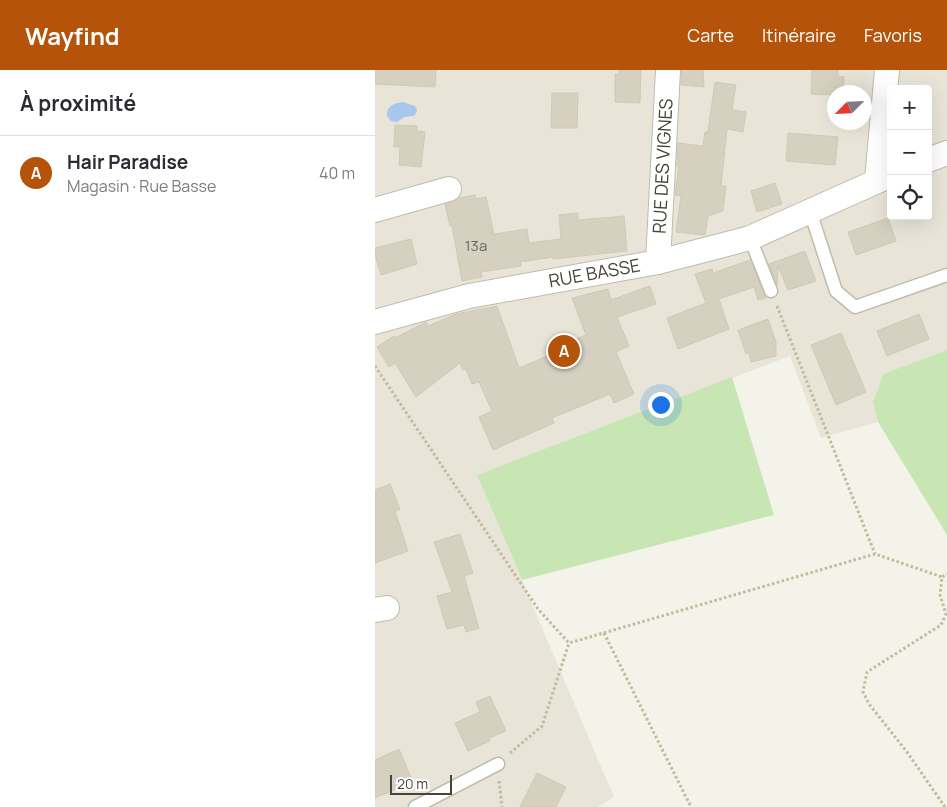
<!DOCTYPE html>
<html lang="fr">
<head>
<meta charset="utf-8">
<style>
  :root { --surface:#fff; --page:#f2f2f3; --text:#2b2b33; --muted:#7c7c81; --line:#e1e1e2; --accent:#b45309 }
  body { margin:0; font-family:Manrope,sans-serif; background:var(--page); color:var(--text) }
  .controls { position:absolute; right:15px; top:15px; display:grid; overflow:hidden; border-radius:5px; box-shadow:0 5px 20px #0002 }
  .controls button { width:45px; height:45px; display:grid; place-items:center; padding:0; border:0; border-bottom:1px solid var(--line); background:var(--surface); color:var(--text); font:25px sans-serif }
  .compass { position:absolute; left:452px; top:15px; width:45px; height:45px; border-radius:50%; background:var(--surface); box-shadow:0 5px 20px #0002; rotate:246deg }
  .scale { position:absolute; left:15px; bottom:12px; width:62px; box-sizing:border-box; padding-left:5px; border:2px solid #474438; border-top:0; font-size:14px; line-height:18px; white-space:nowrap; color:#474438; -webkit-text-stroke:4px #fff; paint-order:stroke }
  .you { position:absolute; left:285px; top:334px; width:18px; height:18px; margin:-12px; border:4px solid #fff; border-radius:50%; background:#1a73e8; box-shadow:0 0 0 8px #1a73e833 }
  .badge { display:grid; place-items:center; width:32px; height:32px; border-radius:50%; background:var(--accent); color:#fff; font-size:16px; font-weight:700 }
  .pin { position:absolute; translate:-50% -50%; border:2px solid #fff; box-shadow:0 1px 5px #0006 }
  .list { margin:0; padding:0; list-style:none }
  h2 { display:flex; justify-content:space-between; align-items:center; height:65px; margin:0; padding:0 20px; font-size:21px }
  h2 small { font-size:16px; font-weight:400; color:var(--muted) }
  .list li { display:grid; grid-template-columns:32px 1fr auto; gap:15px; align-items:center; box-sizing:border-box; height:75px; padding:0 20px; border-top:1px solid var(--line) }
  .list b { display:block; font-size:19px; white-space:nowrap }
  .list p { margin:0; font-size:16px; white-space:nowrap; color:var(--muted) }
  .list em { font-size:16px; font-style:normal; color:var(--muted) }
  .icon { flex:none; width:28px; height:28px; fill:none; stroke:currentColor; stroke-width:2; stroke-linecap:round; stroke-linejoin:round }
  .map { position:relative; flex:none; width:572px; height:737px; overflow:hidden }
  header { display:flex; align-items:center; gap:30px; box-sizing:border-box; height:70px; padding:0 25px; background:var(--accent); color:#fff }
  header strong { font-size:24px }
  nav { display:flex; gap:28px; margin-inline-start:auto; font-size:18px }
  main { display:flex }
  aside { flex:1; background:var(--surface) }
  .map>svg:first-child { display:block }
  .residential { fill:#e8e5d8; fill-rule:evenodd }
  .green { fill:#c7e6b4 }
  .water { fill:#a9c6ed }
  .building { fill:#d5d0bf; stroke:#d0c9b3 }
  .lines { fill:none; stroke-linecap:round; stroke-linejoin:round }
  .lane-casing { stroke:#bfbcac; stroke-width:15 }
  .street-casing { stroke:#bfbcac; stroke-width:26 }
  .path { stroke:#c0ba9e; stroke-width:3; stroke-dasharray:2.5 2.5; stroke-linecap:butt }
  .lane { stroke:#fff; stroke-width:12 }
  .street { stroke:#fff; stroke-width:24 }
  .labels { text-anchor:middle; stroke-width:4; stroke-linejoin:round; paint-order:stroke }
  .number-label { font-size:15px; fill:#6a675a }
  .street-label { font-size:18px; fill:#474438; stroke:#fff }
</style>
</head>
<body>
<header>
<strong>Wayfind</strong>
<nav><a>Carte</a><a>Itinéraire</a><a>Favoris</a></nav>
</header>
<main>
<aside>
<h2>À proximité<small></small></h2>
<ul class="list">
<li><span class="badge">A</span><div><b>Hair Paradise</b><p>Magasin · Rue Basse</p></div><em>40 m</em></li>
</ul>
</aside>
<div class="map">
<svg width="572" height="737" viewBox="0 0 572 737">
  <rect width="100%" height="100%" fill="#f4f3ea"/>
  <!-- residential -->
  <path class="residential" d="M0,0h572v280l-64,24 -10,28 5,20 -57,16 -31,-82 -313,119 137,322 -16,10h-223zM516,19h37v127h-37zM460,22h30v30h-30z"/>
  <!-- green -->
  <g class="green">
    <path d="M572,280v185l-69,-113 -5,-20 10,-28z"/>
    <path d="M357,307l42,138 -252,65 -45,-105z"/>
  </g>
  <!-- water -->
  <path class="water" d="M28,32l12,4 2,4c-2,10 -7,4 -14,8 -2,1 -4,3 -6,4l-6,-1 -4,-5c-1,-10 7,-13 16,-14z"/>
  <!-- building -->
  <g class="building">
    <path d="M0,0h61l-1,17 -60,-3z"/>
    <path d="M244,0h22l-1,33 -25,-1v-28h4z"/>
    <path d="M307,0h21l1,17 -23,-2z"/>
    <path d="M437,0h26v6l6,1 -1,15h-8v3l-24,-1z"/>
    <path d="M340,12l21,3 -4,25 14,2 -3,20 -16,-3 -6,57h5l-3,25 -15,5 -3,19 -29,-3 5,-36 -6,-1 4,-29h-2l1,-23 25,3 2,-14h3z"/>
    <path d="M177,23h26l-1,35h-26z"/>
    <path d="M20,55l22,1v5l8,1 -4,35 -22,-2 1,-18h-6z"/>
    <path d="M413,63l50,4 -3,28 -49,-4z"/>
    <path d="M400,113l7,21 -25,8 -6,-21z"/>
    <path d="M100,125l1,4 10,-2 8,37 33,-5 2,14 32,-4 -2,-24 19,-2v7l46,-4 3,35 -74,8v-2l-33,5 1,4 -40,6 1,5 -20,4 -10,-55h-2l-5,-22 14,-6z"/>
    <path d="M513,148l8,23 -40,14 -8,-23z"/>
    <path d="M36,169l6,25 -36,11 -6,-20v-7z"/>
    <path d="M430,181l11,30 -28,9 -10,-24 -1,19 -8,-21z"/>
    <path d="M375,190l16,38 -8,2 -4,-13 -35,12 10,30 -51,20 -11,-31 39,-15 -11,-29 17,-5 1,4z"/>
    <path d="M275,216l6,18 -39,13 12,29 -13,6 18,42 -20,9 -4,-9 -58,24 2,5 -61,27 -14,-33 13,-6 -13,-29 -7,2 -6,-15 -3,1 -3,-7 -44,34 -21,-34 -6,4 -12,-20 17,-11 1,2 29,-15 2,-1 2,4 28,-12 41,-8 22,62 33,-14 -2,-5 36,-14 -14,-37 36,-9 3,11z"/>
    <path d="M544,244l10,25 -42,17 -10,-25z"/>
    <path d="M393,249l8,23v14l-25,6 -2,-9 -3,1 -8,-24z"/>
    <path d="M466,263l25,59 -30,13 -25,-60z"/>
    <path d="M15,414l10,25 -5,2 13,40 -33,12v-73z"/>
    <path d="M85,464l13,39 -9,3 15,52 -13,4 -2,-7 -17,4 -10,-33 15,-4 -18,-50z"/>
    <path d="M115,626l16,35 -17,7 1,3 -22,10 -13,-28 25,-11 -4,-10z"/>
    <path d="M24,679l14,33 -38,16v-38z"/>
    <path d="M162,703l29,14 -10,20h-36z"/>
  </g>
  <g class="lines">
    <!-- lane casing -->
    <g class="lane-casing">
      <g id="lane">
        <path d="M435,141l26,80 19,16 92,-32"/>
        <path d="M375,168l21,53"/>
        <path d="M40,737l83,-43"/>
      </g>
    </g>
    <!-- street casing -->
    <g class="street-casing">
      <g id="street">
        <path d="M553,90l19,-7"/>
        <path d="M502,110l10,-110"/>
        <path d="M0,140l74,-21"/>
        <path id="s1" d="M283,192l10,-192"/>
        <path id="s2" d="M0,252l94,-26 189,-34 92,-24 141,-63"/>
        <path d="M0,540l12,-2"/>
      </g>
    </g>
    <!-- path -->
    <g class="path">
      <path d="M402,236l98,248"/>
      <path d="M0,296l163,243 31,34 306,-89 67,23"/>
      <path d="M229,563l87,174"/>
      <path d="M135,683l32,-27 27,-83"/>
      <path d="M124,711l3,26"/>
      <path d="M570,737l-38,-55 -38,-48 -6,-12 4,-20 74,-47 5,-11 -6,-19 2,-18 5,-3"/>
    </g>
    <!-- lane -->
    <use href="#lane" class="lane"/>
    <!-- street -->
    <use href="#street" class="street"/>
  </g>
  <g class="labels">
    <!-- number labels -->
    <g class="number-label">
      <text x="101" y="181">13a</text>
    </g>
    <!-- street labels -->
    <g class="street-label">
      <text dy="6" stroke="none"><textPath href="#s1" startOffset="96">RUE DES VIGNES</textPath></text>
      <text dy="6" stroke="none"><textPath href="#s2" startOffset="225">RUE BASSE</textPath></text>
    </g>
  </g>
</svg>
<div class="controls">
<button>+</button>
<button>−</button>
<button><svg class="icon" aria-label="locate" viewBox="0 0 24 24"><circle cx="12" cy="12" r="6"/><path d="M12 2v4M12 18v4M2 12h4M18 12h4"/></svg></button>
</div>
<svg class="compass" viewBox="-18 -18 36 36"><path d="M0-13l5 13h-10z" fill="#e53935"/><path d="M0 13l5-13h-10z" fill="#7c7c81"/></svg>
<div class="scale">20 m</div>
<div class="you"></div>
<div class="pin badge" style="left:189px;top:281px">A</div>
</div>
</main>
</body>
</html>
